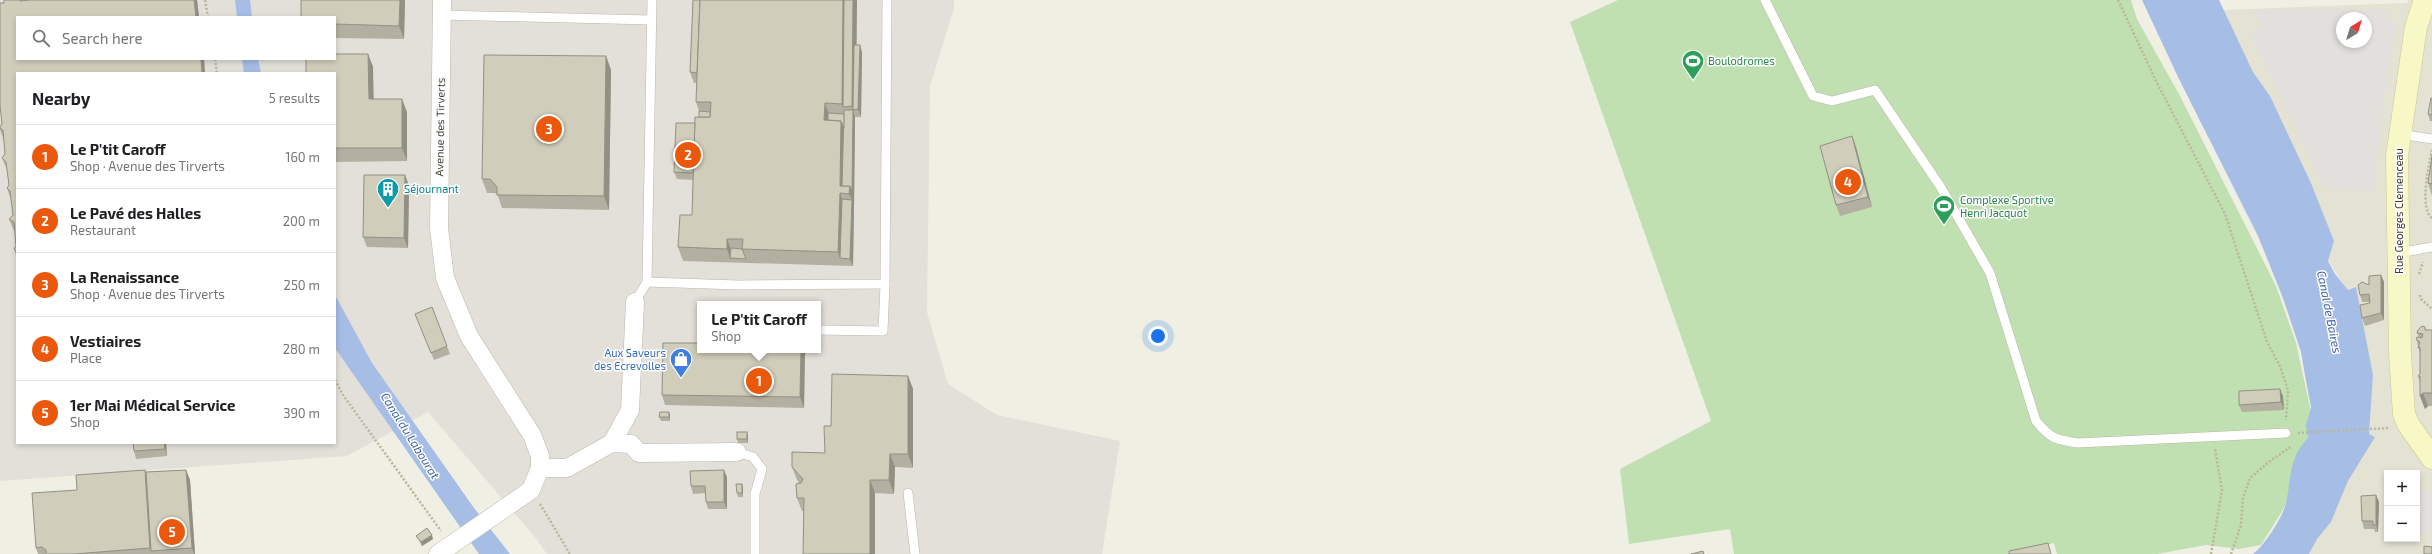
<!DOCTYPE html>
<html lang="en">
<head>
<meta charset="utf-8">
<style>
  :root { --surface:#fff; --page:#f2f2f2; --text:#202124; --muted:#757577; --line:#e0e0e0; --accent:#ea580c }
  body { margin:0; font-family:"Exo 2",sans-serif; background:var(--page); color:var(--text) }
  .controls { position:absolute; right:12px; bottom:12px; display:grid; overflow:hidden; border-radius:0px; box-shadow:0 2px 6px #0003 }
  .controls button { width:36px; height:36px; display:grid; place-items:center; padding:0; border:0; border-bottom:1px solid var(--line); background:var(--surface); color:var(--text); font:20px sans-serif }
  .compass { position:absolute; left:2336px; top:12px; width:36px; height:36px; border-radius:50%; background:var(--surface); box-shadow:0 2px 6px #0003; rotate:38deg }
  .you { position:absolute; left:1158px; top:336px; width:14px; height:14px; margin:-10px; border:3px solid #fff; border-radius:50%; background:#1a73e8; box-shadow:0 0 0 6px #1a73e833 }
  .badge { display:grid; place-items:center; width:26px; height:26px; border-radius:50%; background:var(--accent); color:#fff; font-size:13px; font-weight:700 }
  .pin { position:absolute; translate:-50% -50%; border:2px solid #fff; box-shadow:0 1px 4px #0006 }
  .popup { position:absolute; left:697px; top:301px; width:124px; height:52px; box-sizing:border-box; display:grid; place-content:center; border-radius:0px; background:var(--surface); filter:drop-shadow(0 1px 3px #0005); font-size:13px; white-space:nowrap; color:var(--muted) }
  .popup b { font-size:15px; color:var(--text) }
  .popup::after { content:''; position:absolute; left:50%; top:100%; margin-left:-8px; border:8px solid transparent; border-top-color:var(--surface) }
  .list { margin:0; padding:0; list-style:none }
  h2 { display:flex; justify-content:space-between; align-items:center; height:52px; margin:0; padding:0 16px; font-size:17px }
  h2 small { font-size:13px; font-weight:400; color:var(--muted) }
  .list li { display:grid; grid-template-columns:26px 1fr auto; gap:12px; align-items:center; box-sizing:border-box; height:64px; padding:0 16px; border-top:1px solid var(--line) }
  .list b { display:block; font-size:15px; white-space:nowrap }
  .list p { margin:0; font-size:13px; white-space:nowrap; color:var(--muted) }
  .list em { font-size:13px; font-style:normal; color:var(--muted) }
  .icon { flex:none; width:22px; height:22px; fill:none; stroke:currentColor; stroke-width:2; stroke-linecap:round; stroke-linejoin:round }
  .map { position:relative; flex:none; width:2432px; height:554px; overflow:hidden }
  .search { position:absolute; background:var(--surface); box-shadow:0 2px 6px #0003; left:16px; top:16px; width:320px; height:44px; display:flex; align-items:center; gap:10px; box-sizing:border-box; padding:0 14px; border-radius:0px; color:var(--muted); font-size:15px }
  .panel { position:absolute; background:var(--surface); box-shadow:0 2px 6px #0003; left:16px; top:72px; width:320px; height:372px; border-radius:0px }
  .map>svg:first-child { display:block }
  .residential { fill:#e3e2d3; fill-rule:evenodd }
  .industrial { fill:#e2e0d9; fill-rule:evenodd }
  .green { fill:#c0e0b1 }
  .parking { fill:#e1e0dc; fill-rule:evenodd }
  .water { fill:#a6bde6 }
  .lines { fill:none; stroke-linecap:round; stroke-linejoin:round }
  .service-casing { stroke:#bab8a8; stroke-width:10 }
  .minor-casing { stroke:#bab8a8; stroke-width:19 }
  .secondary-casing { stroke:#cbc998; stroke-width:23 }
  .path { stroke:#bab69b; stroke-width:2.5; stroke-dasharray:2 2; stroke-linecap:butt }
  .service { stroke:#fff; stroke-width:9 }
  .minor { stroke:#fff; stroke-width:18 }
  .secondary { stroke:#f8f7c6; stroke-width:22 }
  .wall { fill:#b3b0a1 }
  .shaded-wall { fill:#929083 }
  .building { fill:#d0cdbb; stroke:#929083 }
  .labels { text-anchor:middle; stroke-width:3; stroke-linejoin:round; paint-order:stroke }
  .leisure-label { font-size:11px; fill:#27864d; stroke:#fff; text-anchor:start }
  .street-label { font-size:11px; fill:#413f35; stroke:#fff }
  .culture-label { font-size:11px; fill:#0d838f; stroke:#fff; text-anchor:start }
  .shop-label { font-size:11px; fill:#366cbe; stroke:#fff; text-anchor:end }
  .water-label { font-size:12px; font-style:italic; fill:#3b5da0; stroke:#fff }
</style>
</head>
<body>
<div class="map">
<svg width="2432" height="554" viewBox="0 0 2432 554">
  <rect width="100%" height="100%" fill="#f0efe4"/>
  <!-- residential -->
  <path class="residential" d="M2408,0h24v554h-123l8,-15 14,-17 17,-41 27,-44 -6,-3 4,-59 -17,-88 -8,3 -4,-5 -16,-25 6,-19 -23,-58 -41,-87 -17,-24 -30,-62 184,-7zM2342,18h24v24h-24zM2387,473h30v66h-30z"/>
  <!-- industrial -->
  <path class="industrial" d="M0,0h954v8l-24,78 -3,226 21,72 49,31 123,26 -18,113h-555l-12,-17 -107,-125 -81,44 -347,25zM17,17h318v42h-318zM17,73h318v370h-318zM700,304h118v46h-118z"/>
  <!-- green -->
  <path class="green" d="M1618,0h513l6,19 43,77 96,190 20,57 14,64 -2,39 -24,62 -23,37 -22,4 -33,-4 -49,9h-100l-3,-11 -46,11h-274l-4,-25 -101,15 -9,-75 91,-48 -141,-399z"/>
  <!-- parking -->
  <g class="parking">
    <path d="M2254,10h133l-3,12 13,1 -13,71 -10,98 -50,-4 -74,-156 12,-5zM2342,18h24v24h-24z"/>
    <path d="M2417,491l15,1v42l-15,-1z"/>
  </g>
  <!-- water -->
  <g class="water">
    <path d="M235,0h15l2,17h-15z"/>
    <path d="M2142,0h77l34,72 17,24 41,87 23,58 -6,20 7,13 13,16 8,-3 17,88 -4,59 6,3 -27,44 -17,41 -14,17 -8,15h-56c11,-8 30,-37 33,-51 6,-26 2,-44 22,-65l-2,-13 5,-18 -5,-26 -5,-29 -18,-54 -25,-62 -79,-157z"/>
    <path d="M242,59h16l3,14h-17z"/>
    <path d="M335,295l37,68 102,145 36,46h-31l-144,-206z"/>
  </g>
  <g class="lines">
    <!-- service casing -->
    <g class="service-casing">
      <g id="service">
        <path d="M1765,0l48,96 19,5 43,-11 65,96 50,87 46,148c15,18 20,19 42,22l208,-10"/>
        <path d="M442,15l209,5"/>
        <path d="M2400,134l32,5"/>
        <path d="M2399,253l33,-6"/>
        <path d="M647,282l91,3 147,-1 2,-284"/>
        <path d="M635,302l12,-20 5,-282"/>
        <path d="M818,330l65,1 2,-47"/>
        <path d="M737,452l16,5 9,12 -7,25v60"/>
        <path d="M908,493l7,61"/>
      </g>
    </g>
    <!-- minor casing -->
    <g class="minor-casing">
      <g id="minor">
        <path d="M612,443l18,-33 5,-108"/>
        <path d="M540,468h27l45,-25 19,1 8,9 98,-1"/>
        <path d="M438,554l93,-64 9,-22v-12l-8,-21 -63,-99 -24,-58 -6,-50 3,-228"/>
      </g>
    </g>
    <!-- secondary casing -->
    <g class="secondary-casing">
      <path id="secondary" d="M2425,0l-9,27 -19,129 3,198 4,60 4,10 24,34"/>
    </g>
    <!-- path -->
    <g class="path">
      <path d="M205,0l3,17"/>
      <path d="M2118,0l39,83 68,131 42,128 12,22 9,26 -2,30"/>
      <path d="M215,59l2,14"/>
      <path d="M2432,150c-3,14 -13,59 0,68"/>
      <path d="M2419,274l4,-12"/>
      <path d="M2420,295l1,4 11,10"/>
      <path d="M335,380l8,15 98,136"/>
      <path d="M2298,433l92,-5"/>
      <path d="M540,504l30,50"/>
      <path d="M2211,554l11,-64 -7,-41"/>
      <path d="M2231,554l10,-29 2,-27 7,-20 20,-17 22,-15"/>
    </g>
    <!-- service -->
    <use href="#service" class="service"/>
    <!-- minor -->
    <use href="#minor" class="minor"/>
    <!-- secondary -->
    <use href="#secondary" class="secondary"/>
  </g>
  <!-- wall -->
  <g class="wall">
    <path d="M4,0h19v1l7,-1h167l2,17h-182v42h187l1,14h-188v185l-3,-9 2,-3 -1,-13 -6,-14 4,-4 -2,-15 -4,-12 2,-3 -1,-13 -6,-14 3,-4 -1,-13 -4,-11v-3l2,-3 -1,-13h-1v-108h4z"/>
    <path d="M405,0l-1,39 -69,-1v-21z"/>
    <path d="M693,0h164l-1,45 6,7 -1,65h-6l-1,90 -1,59 -170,-5 -5,-14 14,-32 1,-35 -16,-1 -3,-7 21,-49 4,-6v-6l-3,-9 1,-19h-3l-4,-11z"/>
    <path d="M368,54l5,13v32l34,13v49l-72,1v-89z"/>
    <path d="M606,56l5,14 -2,140 -107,-2 -4,-12 -3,-3h-8l-5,-14z"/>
    <path d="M2432,98v23h-2l-2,-7z"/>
    <path d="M1852,136l4,11 16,60 -32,9 -4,-11z"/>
    <path d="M2432,156v40l-4,-13z"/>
    <path d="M405,175l4,11 -1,62 -41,-1 -4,-10z"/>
    <path d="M2381,275l3,7v38l-19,6 -3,-8 8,-15v-1h-8l-2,-7 9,-10z"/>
    <path d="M418,321l29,25 3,8 -16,6z"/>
    <path d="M2425,327l1,3h6v76h-4l-3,3 -5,-13v-14l-2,-6 2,-2v-21l-4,-14 3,-2 -2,-4z"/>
    <path d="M805,351l-1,57 -139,-3 -3,-10z"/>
    <path d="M908,376l5,13v79l-18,-1 -1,27 -19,-1v61h-72l1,-43h-2l-5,-13 2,-15 -2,-3 -5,-13 33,-14z"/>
    <path d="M2280,389l3,7 1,14 -42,2 -3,-7z"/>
    <path d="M669,412l1,4v5h-9l-2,-4z"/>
    <path d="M748,436v7h-10l-1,-4z"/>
    <path d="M133,443h33l1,13 -31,3 -2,-8z"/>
    <path d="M145,470l1,2 40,-2 4,10 5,74h-157l-2,-6 41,-58z"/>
    <path d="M727,477v32h-19l-2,-7v-9l-13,1 -2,-8z"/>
    <path d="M742,484l1,4v9h-5l-1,-4z"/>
    <path d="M2376,495l3,7 -1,30h-3l-1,-3h-10l-2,-8z"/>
    <path d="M416,536l17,3 -11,7 -4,-7z"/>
  </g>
  <!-- shaded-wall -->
  <g class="shaded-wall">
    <path d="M194,0h3l2,17h-3z"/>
    <path d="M400,0h5l-1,39 -5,-13z"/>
    <path d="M843,0h5l-5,107 -1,-3z"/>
    <path d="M853,0h4l-1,110h-3l-1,-4z"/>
    <path d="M860,45l2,7 -1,65 -3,-8z"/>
    <path d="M368,54l5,13 1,45 -5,-13z"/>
    <path d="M606,56l5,14 -2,140 -5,-14z"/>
    <path d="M201,59h3l1,14h-3z"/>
    <path d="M402,99l5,13v49l-5,-13z"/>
    <path d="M825,103l5,14 -1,13 -5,-10z"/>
    <path d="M853,110l2,7 -1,90 -1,59 -3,-7 2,-59 -3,-6z"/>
    <path d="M841,121l4,10v61l-5,-6z"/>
    <path d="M1852,136l4,11 16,60 -4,-10z"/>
    <path d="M405,175l4,11 -1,62 -4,-10z"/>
    <path d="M840,193l5,14 -5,51 -2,-6z"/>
    <path d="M727,239l5,13 -2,6 -3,-9z"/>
    <path d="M2381,275l3,7v38l-3,-7z"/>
    <path d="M801,350h4v1l-1,57 -4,-11z"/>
    <path d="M908,376l5,13v79l-5,-14z"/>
    <path d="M2280,389l3,7 1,14 -3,-8z"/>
    <path d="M2423,393l5,13 -3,3 -5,-13z"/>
    <path d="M669,412l1,4v5l-1,-4z"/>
    <path d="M747,432l1,4v7l-1,-4z"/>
    <path d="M164,443h2l1,13 -2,-7z"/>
    <path d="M890,454l5,13 -1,27 -5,-14z"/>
    <path d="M145,470l5,13 1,68 -1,-3z"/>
    <path d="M186,470l4,10 5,74h-1l-2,-6z"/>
    <path d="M724,470l3,7v32l-3,-7z"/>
    <path d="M870,480l5,13v61h-5z"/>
    <path d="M742,484l1,4v9l-1,-4z"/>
    <path d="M2376,495l3,7 -1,30 -2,-7z"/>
    <path d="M432,535l1,4 -11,7 -1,-4z"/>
  </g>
  <!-- building -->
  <g class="building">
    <path d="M4,0h16v1l10,-1h164l2,17h-179v42h184l1,14h-185v179l-3,-3 2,-3 -2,-24 -5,-3 4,-4 -3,-24 -3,-3 2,-3 -3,-23 -4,-4 3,-4 -2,-24 -3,-2v-1l2,-3 -2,-19v-102h4z"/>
    <path d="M301,0h99l-1,26 -64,-2v-7h-34z"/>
    <path d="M693,0h7l-3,73 -7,-1z"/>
    <path d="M700,0h143l-1,104 -17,-1 -1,17 17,1 -1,65h10l-1,8 -9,-1 -2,59 -96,-3 1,-10h-16v10l-49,-2 2,-32h12l3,-98h15l1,-15h-15z"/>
    <path d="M844,0h9l-1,106 -9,1z"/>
    <path d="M854,45h6l-2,64 -5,1z"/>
    <path d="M335,54h33l1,45h33v49h-67v-75h-29v-14h29z"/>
    <path d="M484,55l122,1 -2,140 -107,-1v-8l-7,-8h-8z"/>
    <path d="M2431,98h1v17l-4,-1z"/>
    <path d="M844,110h9l-1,82 -2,-6h-8z"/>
    <path d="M699,111l11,1v5h-11z"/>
    <path d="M828,113l16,1v14l-3,-7 -13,-1z"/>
    <path d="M676,123h19l-2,50 -19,-1z"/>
    <path d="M1852,136l16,61 -32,8 -16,-59z"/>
    <path d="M2432,156v28l-4,-1z"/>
    <path d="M364,175h41l-1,63 -41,-1z"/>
    <path d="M842,199l10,1 -2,59 -10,-1z"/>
    <path d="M731,248l11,1 4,10 -16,-1z"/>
    <path d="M2381,275v38l-19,5 -2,-13 10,-2 -1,-9 -9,1 -2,-10 4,-3 7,3v-9z"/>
    <path d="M432,307l15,39 -16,7 -16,-39z"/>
    <path d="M2422,326l3,1v3h7v63h-9l-3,3v-20h-2l2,-2v-27l-2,1 2,-6 -4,-3 1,-2 5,1 1,-4 -6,-1 1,-3z"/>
    <path d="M663,343h37v7h101l-1,47 -138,-2z"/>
    <path d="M832,374l76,2v78h-18l-1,26h-19v74h-67l1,-56h-7l-1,-14 5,-1 2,-4 -11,-12v-15l33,1 -1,-27h7z"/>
    <path d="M2280,389l1,13 -42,3v-14z"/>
    <path d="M660,412h9v5h-10z"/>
    <rect x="737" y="432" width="10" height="7"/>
    <path d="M133,443h31l1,6 -31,2z"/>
    <path d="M145,470l5,78 -76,6h-28v-4l-4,-3 -6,1 -4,-55 45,-3 -1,-15z"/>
    <path d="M186,470l6,78 -41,3 -5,-79z"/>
    <path d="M724,470v32h-18l-1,-16h-14l-1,-15z"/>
    <path d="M736,484h6v9h-5z"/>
    <path d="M2376,495v30h-3v-4h-11l-1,-25z"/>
    <path d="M427,528l5,7 -11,7 -5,-6z"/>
    <path d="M2048,543l3,11h-42v-3z"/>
    <path d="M2424,546l8,1v7h-8z"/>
    <path d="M1703,551l1,3h-13z"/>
  </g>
  <!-- icons -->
  <defs>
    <g id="stadium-pin" transform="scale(1.15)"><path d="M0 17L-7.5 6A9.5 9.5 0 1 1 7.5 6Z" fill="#2e9e5b" stroke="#fff"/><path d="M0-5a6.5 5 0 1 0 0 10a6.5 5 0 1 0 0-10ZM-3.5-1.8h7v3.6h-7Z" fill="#fff"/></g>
    <g id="building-pin" transform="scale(1.15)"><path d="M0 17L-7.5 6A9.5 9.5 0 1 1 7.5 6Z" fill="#0f9aa8" stroke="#fff"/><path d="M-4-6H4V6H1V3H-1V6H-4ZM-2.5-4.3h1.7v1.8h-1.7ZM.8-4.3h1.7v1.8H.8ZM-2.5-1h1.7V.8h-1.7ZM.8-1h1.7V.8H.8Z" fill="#fff"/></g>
    <g id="shop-pin" transform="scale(1.15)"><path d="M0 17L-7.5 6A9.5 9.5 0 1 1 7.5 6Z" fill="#3f7fe0" stroke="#fff"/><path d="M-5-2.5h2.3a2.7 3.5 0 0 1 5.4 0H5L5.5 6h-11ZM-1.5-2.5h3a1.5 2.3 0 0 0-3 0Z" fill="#fff"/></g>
  </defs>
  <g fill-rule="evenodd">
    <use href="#stadium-pin" x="1693" y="61"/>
    <use href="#building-pin" x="388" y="189"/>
    <use href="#stadium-pin" x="1944" y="206"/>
    <use href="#shop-pin" x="681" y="359"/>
  </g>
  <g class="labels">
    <!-- leisure labels -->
    <g class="leisure-label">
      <text x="1708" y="65">Boulodromes</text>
      <text x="1960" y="204">Complexe Sportive<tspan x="1960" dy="13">Henri Jacquot</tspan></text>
    </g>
    <!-- street labels -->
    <g class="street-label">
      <text transform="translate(440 127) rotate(-89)" y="4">Avenue des Tirverts</text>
      <text transform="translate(2399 211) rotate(-90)" y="4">Rue Georges Clemenceau</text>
    </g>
    <!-- culture labels -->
    <g class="culture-label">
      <text x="404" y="193">Séjournant</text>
    </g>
    <!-- shop labels -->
    <g class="shop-label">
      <text x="666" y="357">Aux Saveurs<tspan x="666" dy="13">des Ecrevolles</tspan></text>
    </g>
    <!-- water labels -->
    <g class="water-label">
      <text transform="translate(2329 312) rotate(79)" y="4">Canal de Baires</text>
      <text transform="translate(410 436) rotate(58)" y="4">Canal du Labourat</text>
    </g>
  </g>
</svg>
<div class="controls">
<button>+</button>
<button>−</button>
</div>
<svg class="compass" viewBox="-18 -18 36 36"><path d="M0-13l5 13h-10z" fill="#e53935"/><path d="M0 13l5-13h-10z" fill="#757577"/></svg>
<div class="you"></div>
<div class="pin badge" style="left:759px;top:381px">1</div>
<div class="popup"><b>Le P'tit Caroff</b>Shop</div>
<div class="pin badge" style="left:688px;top:155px">2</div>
<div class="pin badge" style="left:549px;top:129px">3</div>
<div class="pin badge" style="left:1848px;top:182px">4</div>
<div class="pin badge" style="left:172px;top:532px">5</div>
<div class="search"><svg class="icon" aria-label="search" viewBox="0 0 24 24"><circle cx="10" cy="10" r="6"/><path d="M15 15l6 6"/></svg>Search here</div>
<section class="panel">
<h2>Nearby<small>5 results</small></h2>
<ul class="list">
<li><span class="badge">1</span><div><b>Le P'tit Caroff</b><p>Shop · Avenue des Tirverts</p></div><em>160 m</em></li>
<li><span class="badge">2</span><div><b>Le Pavé des Halles</b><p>Restaurant</p></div><em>200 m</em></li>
<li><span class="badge">3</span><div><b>La Renaissance</b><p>Shop · Avenue des Tirverts</p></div><em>250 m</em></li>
<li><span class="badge">4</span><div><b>Vestiaires</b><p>Place</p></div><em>280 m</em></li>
<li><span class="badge">5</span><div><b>1er Mai Médical Service</b><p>Shop</p></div><em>390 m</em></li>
</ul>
</section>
</div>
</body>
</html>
